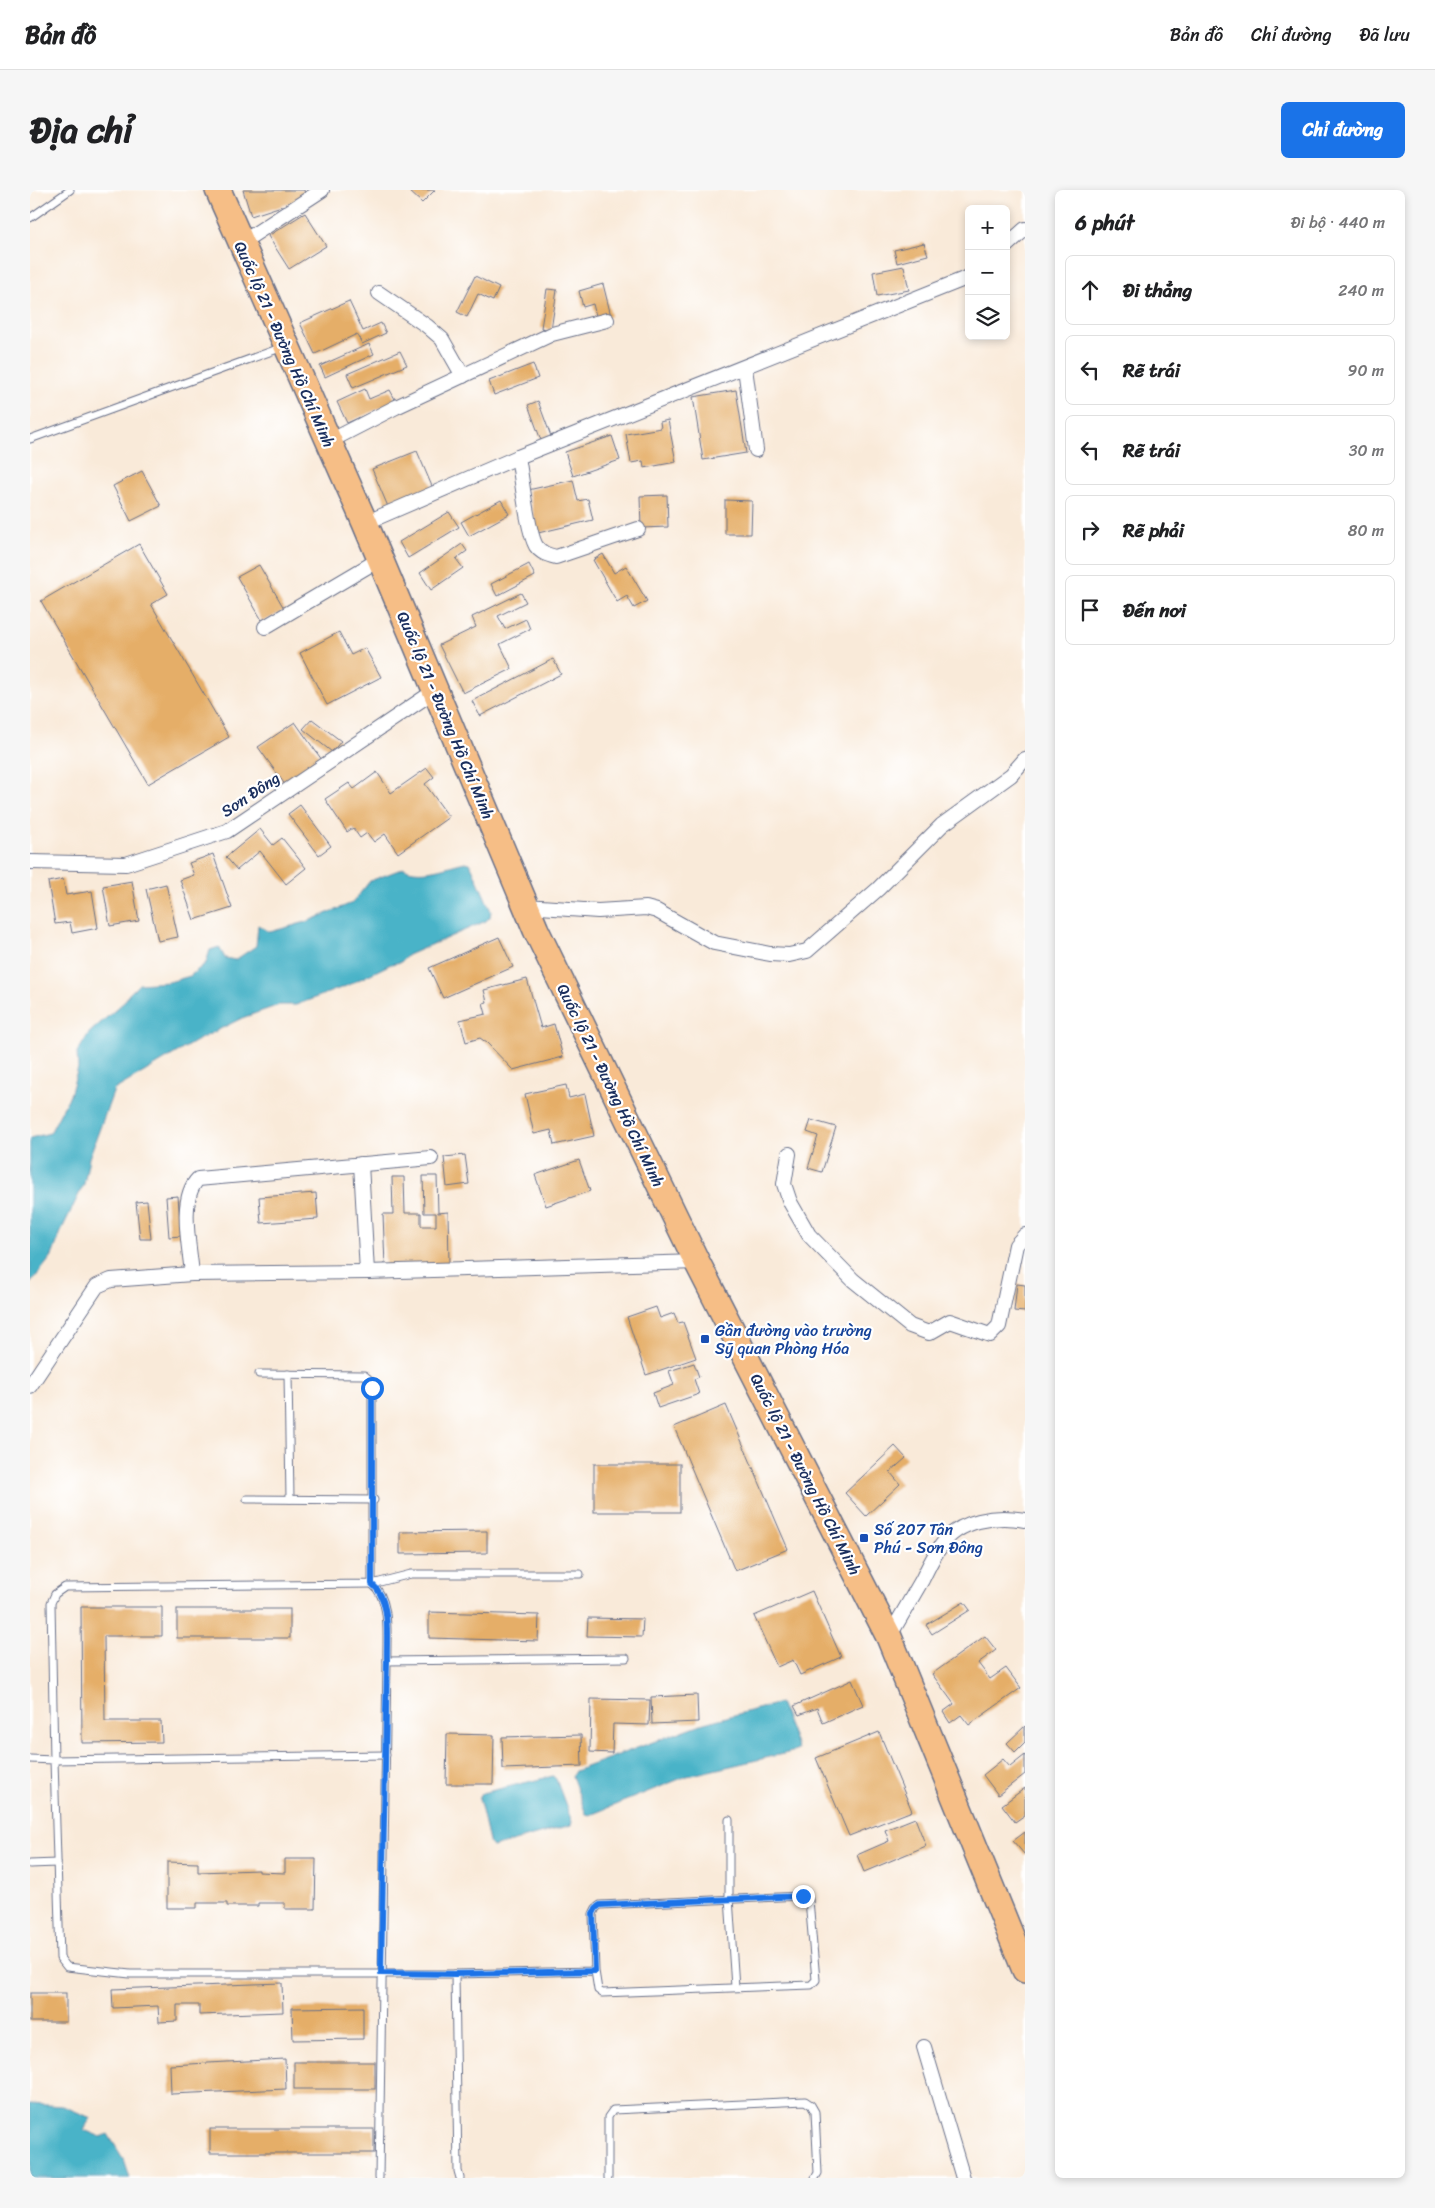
<!DOCTYPE html>
<html lang="vi">
<head>
<meta charset="utf-8">
<style>
  :root { --surface:#fff; --page:#f6f6f6; --text:#202124; --muted:#757577; --line:#e0e0e0; --accent:#1a73e8 }
  body { margin:0; font-family:Sriracha,sans-serif; background:var(--page); color:var(--text) }
  .controls { position:absolute; right:15px; top:15px; display:grid; overflow:hidden; border-radius:8px; box-shadow:0 2px 8px #0003 }
  .controls button { width:45px; height:45px; display:grid; place-items:center; padding:0; border:0; border-bottom:1px solid var(--line); background:var(--surface); color:var(--text); font:25px sans-serif }
  .stop { position:absolute; width:15px; height:15px; margin:-11px; border:4px solid #1a73e8; border-radius:50%; background:#fff }
  .stop.end { background:#1a73e8; border-color:#fff; box-shadow:0 1px 5px #0008 }
  .list { margin:0; padding:0; list-style:none }
  h2 { display:flex; justify-content:space-between; align-items:center; height:65px; margin:0; padding:0 20px; font-size:21px }
  h2 small { font-size:16px; font-weight:400; color:var(--muted) }
  .list li { display:grid; grid-template-columns:32px 1fr auto; gap:15px; align-items:center; box-sizing:border-box; height:70px; margin:0 10px 10px; padding:0 10px; border:1px solid var(--line); border-radius:8px }
  .list b { display:block; font-size:19px; white-space:nowrap }
  .list em { font-size:16px; font-style:normal; color:var(--muted) }
  .icon { flex:none; width:28px; height:28px; fill:none; stroke:currentColor; stroke-width:2; stroke-linecap:round; stroke-linejoin:round }
  .map { position:relative; flex:none; width:995px; height:1988px; overflow:hidden; border-radius:8px }
  header { display:flex; align-items:center; gap:30px; box-sizing:border-box; height:70px; padding:0 25px; background:var(--surface); border-bottom:1px solid var(--line) }
  header strong { font-size:24px }
  nav { display:flex; gap:28px; margin-inline-start:auto; font-size:18px }
  .intro { display:flex; align-items:center; justify-content:space-between; box-sizing:border-box; height:120px; padding:0 30px }
  h1 { margin:0; font-size:35px }
  .button { padding:12px 22px; border-radius:8px; background:var(--accent); color:#fff; font-size:18px; font-weight:700 }
  main { display:flex; gap:30px; padding:0 30px }
  aside { flex:1; background:var(--surface); border-radius:8px; box-shadow:0 2px 8px #0003 }
  .map>svg:first-child { display:block }
  .water { fill:#4ab3c8; stroke:#327193 }
  .building { fill:#e5ae68 }
  .lines { fill:none; stroke-linecap:round; stroke-linejoin:round }
  .lane-casing { stroke:#697089; stroke-width:9 }
  .street-casing { stroke:#697089; stroke-width:16 }
  .highway-casing { stroke:#697089; stroke-width:28 }
  .lane { stroke:#fff; stroke-width:7 }
  .street { stroke:#fff; stroke-width:14 }
  .highway { stroke:#f6be86; stroke-width:25 }
  .route { stroke:#1a73e8; stroke-width:6 }
  .transit-dot { fill:#1a4fb4; stroke:#fff; stroke-width:2 }
  .labels { text-anchor:middle; stroke-width:4.5; stroke-linejoin:round; paint-order:stroke }
  .street-label { font-size:16px; fill:#1b2f5e; stroke:#fff }
  .transit-label { font-size:16px; fill:#164399; stroke:#fff; text-anchor:start }
</style>
</head>
<body>
<header>
<strong>Bản đồ</strong>
<nav><a>Bản đồ</a><a>Chỉ đường</a><a>Đã lưu</a></nav>
</header>
<div class="intro"><h1>Địa chỉ</h1><a class="button">Chỉ đường</a></div>
<main>
<div class="map">
<svg width="995" height="1988" viewBox="0 0 995 1988">
  <rect width="100%" height="100%" fill="#fff"/>
  <filter id="ink" filterUnits="userSpaceOnUse"><feTurbulence type="fractalNoise" baseFrequency=".02" numOctaves="2"/><feDisplacementMap in="SourceGraphic" scale="10" xChannelSelector="R" yChannelSelector="G"/><feConvolveMatrix kernelMatrix="1 2 1 2 8 2 1 2 1" color-interpolation-filters="sRGB"/></filter>
  <filter id="wash" filterUnits="userSpaceOnUse"><feTurbulence type="fractalNoise" baseFrequency=".0096" numOctaves="4" result="noise"/><feDisplacementMap in="SourceGraphic" scale="20" xChannelSelector="R" yChannelSelector="G"/><feGaussianBlur stdDeviation="1.12" result="paint"/><feColorMatrix in="noise" values="0 0 0 0 0 0 0 0 0 0 0 0 0 0 0 0 0 1.4 0 .05"/><feComposite in="paint" operator="in"/></filter>
  <g filter="url(#wash)">
    <rect width="100%" height="100%" fill="#f9ead9"/>
    <!-- water -->
    <g class="water">
      <path d="M435,672l5,1 21,48 -1,6 -4,4 -78,34 -7,7 -10,2 -45,22 -50,19h-17l-37,13 -46,23 -82,49 -25,68 -5,26 -22,45 -10,27 -22,28v-146l20,-5 20,-38 8,-27 -1,-15 12,-20 34,-30 6,-9 10,-10 30,-2 21,-6 16,-13 4,-13 9,-3 6,11 10,2 21,-14 2,-21 12,7 36,-10 46,-19 18,-22 34,-13c17,9 43,-2 61,-6z"/>
      <path d="M750,1513l18,46 -2,2 -109,25 -97,39 -4,-1 -14,-38 3,-5 129,-48z"/>
      <path d="M523,1586l3,3 16,43 -1,3 -78,22 -3,-2 -11,-47 3,-5z"/>
      <path d="M0,1914l33,2 28,12 -7,12 17,7 7,-3 16,26 6,18h-100z"/>
    </g>
    <g id="blocks">
      <!-- building -->
      <g class="building">
        <path d="M213,0h61l2,8 -55,18z"/>
        <path d="M378,0h27l-13,13z"/>
        <path d="M275,23l21,33 -37,23 -21,-33z"/>
        <path d="M894,53l4,12 -31,8 -3,-13z"/>
        <path d="M874,76l5,24 -32,6 -4,-24z"/>
        <path d="M445,86l24,12 -6,13 -15,-7 -11,23 -10,-5z"/>
        <path d="M573,94l8,32 -14,4 -4,-16 -10,3 -4,-16z"/>
        <path d="M517,99l10,1 -6,40 -10,-2z"/>
        <path d="M319,111l14,30 18,-8 5,10 -24,11 -5,-10 -42,20 -15,-31z"/>
        <path d="M339,154l5,10 -49,23 -5,-11z"/>
        <path d="M370,161l7,14 -54,23 -6,-14z"/>
        <path d="M503,174l5,14 -44,17 -5,-14z"/>
        <path d="M335,199l4,10 21,-9 6,11 -49,22 -10,-21z"/>
        <path d="M706,200l10,63 -43,7 -10,-63z"/>
        <path d="M508,211l14,38 -10,4 -14,-38z"/>
        <path d="M638,230l8,42 -32,6 -1,-7 -12,2 -5,-29 35,-6 -1,-6z"/>
        <path d="M582,246l8,24 -47,16 -8,-24z"/>
        <path d="M387,261l17,40 -45,18 -17,-40z"/>
        <path d="M112,281l19,35 -30,15 -18,-35z"/>
        <path d="M543,290l5,21 10,-2 5,21 -55,13 -10,-43z"/>
        <path d="M637,305l1,32 -27,1 -1,-32z"/>
        <path d="M471,310l8,14 -40,22 -8,-14z"/>
        <path d="M695,310l27,1 -1,33h-26z"/>
        <path d="M419,322l10,15 -51,31 -9,-16z"/>
        <path d="M109,354l29,50 -17,10 78,133 -81,47 -107,-183z"/>
        <path d="M432,354l5,7 -11,8 7,9 -32,22 -11,-17z"/>
        <path d="M573,364l11,19 12,-7 21,35 -13,7 -7,-12 -10,6 -24,-42z"/>
        <path d="M499,374l6,12 -38,20 -6,-12z"/>
        <path d="M229,375l26,45 -22,12 -26,-45z"/>
        <path d="M491,403l5,9 -28,14 7,13 21,-10 4,10 -30,15 12,25 -49,24 -24,-48 37,-18 -4,-10z"/>
        <path d="M309,442l12,23 14,-7 16,29 -54,28 -27,-52z"/>
        <path d="M523,469l8,15 -81,42 -8,-15z"/>
        <path d="M282,529l29,22 -9,11 -29,-23z"/>
        <path d="M265,532l27,38 -36,26 -28,-39z"/>
        <path d="M397,578l7,9 -9,7 24,33 -51,36 -13,-19 -11,8 -7,-9 -7,5 -7,-10 -6,4 -22,-33 24,-16 5,6 23,-17 14,21z"/>
        <path d="M270,615l31,41 -12,9 -31,-41z"/>
        <path d="M230,639l13,16 9,-7 24,30 -20,16 -26,-33 -23,19 -11,-13z"/>
        <path d="M183,664l19,54 -38,12 -14,-40 14,-5 -5,-12z"/>
        <path d="M33,689l3,16 26,-4 6,37 -26,5 -2,-11 -15,2 -7,-42z"/>
        <path d="M102,691l7,40 -29,5 -7,-40z"/>
        <path d="M136,694l12,53 -20,4 -12,-52z"/>
        <path d="M469,747l14,30 -70,31 -14,-30z"/>
        <path d="M497,789l14,49 13,-4 9,33 -50,13 -26,-27 -7,-5 -14,4 -6,-22 26,-6 -3,-11 4,-1 -3,-12z"/>
        <path d="M536,895l3,13 16,-4 9,42 -40,9 -3,-15 -17,4 -9,-40z"/>
        <path d="M781,930l25,7 -14,45 -14,-4 10,-32 -11,-4z"/>
        <path d="M435,965l4,29 -22,3 -3,-30z"/>
        <path d="M549,970l11,31 -44,15 -11,-31z"/>
        <path d="M393,986h14l1,37 10,-1 1,52 -64,2 -2,-52h10l-1,-37h12l1,36h16v13h15v-13h-12z"/>
        <path d="M286,1003l2,26 -57,4 -2,-26z"/>
        <path d="M148,1006l3,40 -12,1 -3,-40z"/>
        <path d="M117,1011l4,38h-11l-4,-37z"/>
        <path d="M987,1094l8,1v27l-11,-1z"/>
        <path d="M626,1117l4,11 14,-5 4,10 5,-1 13,36 -50,17 -19,-58z"/>
        <path d="M664,1173l5,14 -5,2 5,15 -41,14 -5,-15 21,-8 -5,-14z"/>
        <path d="M696,1215l62,144 -53,22 -61,-144z"/>
        <path d="M865,1256l11,12 -16,14 10,12 -34,32 -21,-23z"/>
        <rect x="564" y="1274" width="86" height="48"/>
        <path d="M457,1341v22l-87,1v-22z"/>
        <path d="M782,1401l29,66 -41,18 -7,-15 -16,7 -23,-51z"/>
        <path d="M934,1412l6,8 -38,24 -6,-9z"/>
        <path d="M51,1417h81v29h-58l1,85h56l1,21 -80,1z"/>
        <rect x="147" y="1419" width="113" height="29"/>
        <path d="M399,1422l110,3 -1,26 -109,-3z"/>
        <path d="M558,1428l55,1 -1,18 -55,-1z"/>
        <path d="M955,1446l11,14 -18,13 12,16 16,-11 15,20 -52,37 -8,-10 -11,8 -7,-11 11,-8 -22,-30z"/>
        <path d="M822,1490l11,25 -40,18 -6,-15 -18,7 -5,-9z"/>
        <path d="M667,1505l1,27 -46,2 -1,-27z"/>
        <path d="M561,1509l59,1 -1,25 -36,-1 -1,29 -22,-1z"/>
        <path d="M995,1536v16l-10,10 -8,-9z"/>
        <path d="M849,1542l33,79 -63,25 -33,-78z"/>
        <path d="M417,1544l47,1 -1,49h-47z"/>
        <path d="M551,1545l1,31 -79,3 -1,-32z"/>
        <path d="M995,1565v19l-27,21 -15,-20 20,-16 7,8z"/>
        <path d="M995,1598v27l-10,7 -13,-17z"/>
        <path d="M885,1628l11,28 -62,26 -7,-17 32,-14 -4,-11z"/>
        <path d="M995,1642v23l-12,-14z"/>
        <path d="M255,1669h31l-1,50h-30v-6h-27v3h-31v-3h-30v5h-30v-46l31,1v9l61,-2v2l26,1z"/>
        <path d="M252,1793l1,29 -84,3v-10h-22v16l-18,1 -1,-16 -45,2 -1,-19z"/>
        <rect x="0" y="1803" width="36" height="29"/>
        <path d="M333,1817v32l-70,1 -1,-32z"/>
        <path d="M255,1869l1,30 -115,5 -1,-29z"/>
        <rect x="264" y="1872" width="81" height="27"/>
        <rect x="180" y="1939" width="164" height="24"/>
      </g>
    </g>
  </g>
  <g filter="url(#ink)">
    <use href="#blocks" fill-opacity="0" stroke="#697089" stroke-width="1"/>
    <g class="lines">
      <!-- lane casing -->
      <g class="lane-casing">
        <g id="lane">
          <path d="M0,28l40,-28"/>
          <path d="M0,249l253,-92"/>
          <path d="M229,1184l105,1 6,5 2,8v196l-307,3 -10,7 -4,9 3,157 332,-5"/>
          <path d="M258,1184l2,125"/>
          <path d="M217,1309l127,1"/>
          <path d="M342,1394c20,16 14,54 15,77l-8,517"/>
          <path d="M342,1394l39,-10h169"/>
          <path d="M357,1471l239,-3"/>
          <path d="M0,1569l24,1 6,198 7,9 63,7h325l140,-3 3,19 4,3 209,-8 5,-5 -7,-80 -6,-4 -203,9 -4,3 -3,6 2,57"/>
          <path d="M699,1630v78l6,89"/>
          <path d="M0,1674l27,-1"/>
          <path d="M425,1784l3,197 2,7"/>
          <path d="M578,1988v-61l5,-7 192,-9 6,4 4,7 3,61 -3,5"/>
        </g>
      </g>
      <!-- street casing -->
      <g class="street-casing">
        <g id="street">
          <path d="M211,53l81,-53"/>
          <path d="M976,56l19,-17"/>
          <path d="M349,103l48,33 15,13 21,37"/>
          <path d="M715,178l11,82"/>
          <path d="M298,252l68,-35 156,-73 55,-14"/>
          <path d="M488,267c4,21 9,73 18,89 5,7 12,9 20,11l82,-28"/>
          <path d="M335,333l153,-66 451,-180"/>
          <path d="M235,437l115,-68"/>
          <path d="M0,672l96,2 101,-33 209,-141"/>
          <path d="M496,716l72,5 48,-3 11,3 57,32 56,11 19,1 18,-4 71,-62 64,-64 69,-50 14,-16"/>
          <path d="M759,964l-5,30 6,18 19,33 44,45 57,46 19,7 21,-12 40,14 9,-9 17,-81 9,-10"/>
          <path d="M331,974l6,108"/>
          <path d="M162,1084c-2,-26 -14,-75 6,-95l233,-21"/>
          <path d="M0,1196l67,-100 14,-6 81,-6 175,-2 330,-10"/>
          <path d="M859,1447c11,-19 22,-38 33,-57 6,-12 11,-24 19,-34 18,-27 55,-31 84,-26"/>
          <path d="M894,1857l39,131"/>
        </g>
      </g>
      <!-- highway casing -->
      <g class="highway-casing">
        <path id="highway" d="M188,0l147,333 171,407 161,332 192,375 136,333"/>
      </g>
      <!-- lane -->
      <use href="#lane" class="lane"/>
      <!-- street -->
      <use href="#street" class="street"/>
      <!-- highway -->
      <use href="#highway" class="highway"/>
    </g>
  </g>
  <g class="lines" filter="url(#ink)">
    <!-- route -->
    <path class="route" d="M342,1198v196c20,16 14,54 15,77l-6,312 74,1 140,-3 -2,-57 3,-6 4,-3 203,-9"/>
  </g>
  <!-- markers -->
  <g class="transit-dot">
    <rect x="670" y="1144" width="10" height="10" rx="2.5"/>
    <rect x="829" y="1343" width="10" height="10" rx="2.5"/>
  </g>
  <g class="labels">
    <!-- street labels -->
    <g class="street-label">
      <text transform="translate(255 154) rotate(66)" y="6">Quốc lộ 21 - Đường Hồ Chí Minh</text>
      <text transform="translate(416 525) rotate(67)" y="6">Quốc lộ 21 - Đường Hồ Chí Minh</text>
      <text transform="translate(220 604) rotate(-34)" y="6">Sơn Đông</text>
      <text transform="translate(581 895) rotate(64)" y="6">Quốc lộ 21 - Đường Hồ Chí Minh</text>
      <text transform="translate(776 1284) rotate(63)" y="6">Quốc lộ 21 - Đường Hồ Chí Minh</text>
    </g>
    <!-- transit labels -->
    <g class="transit-label">
      <text x="685" y="1146">Gần đường vào trường<tspan x="685" dy="18">Sỹ quan Phòng Hóa</tspan></text>
      <text x="844" y="1345">Số 207 Tân<tspan x="844" dy="18">Phú - Sơn Đông</tspan></text>
    </g>
  </g>
</svg>
<div class="controls">
<button>+</button>
<button>−</button>
<button><svg class="icon" aria-label="layers" viewBox="0 0 24 24"><path d="M12 4l9 5-9 5-9-5zM3 14l9 5 9-5"/></svg></button>
</div>
<div class="stop" style="left:342px;top:1198px"></div>
<div class="stop end" style="left:773px;top:1706px"></div>
</div>
<aside>
<h2>6 phút<small>Đi bộ · 440 m</small></h2>
<ul class="list">
<li><svg class="icon" aria-label="ahead" viewBox="0 0 24 24"><path d="M12 20V5M6 11l6-6 6 6"/></svg><div><b>Đi thẳng</b></div><em>240 m</em></li>
<li><svg class="icon" aria-label="left" viewBox="0 0 24 24"><path d="M17 20v-9H6M10 6l-5 5 5 5"/></svg><div><b>Rẽ trái</b></div><em>90 m</em></li>
<li><svg class="icon" aria-label="left" viewBox="0 0 24 24"><path d="M17 20v-9H6M10 6l-5 5 5 5"/></svg><div><b>Rẽ trái</b></div><em>30 m</em></li>
<li><svg class="icon" aria-label="right" viewBox="0 0 24 24"><path d="M7 20v-9h11M14 6l5 5-5 5"/></svg><div><b>Rẽ phải</b></div><em>80 m</em></li>
<li><svg class="icon" aria-label="arrive" viewBox="0 0 24 24"><path d="M6 21V4h12l-3 4 3 4H6"/></svg><div><b>Đến nơi</b></div></li>
</ul>
</aside>
</main>
</body>
</html>
